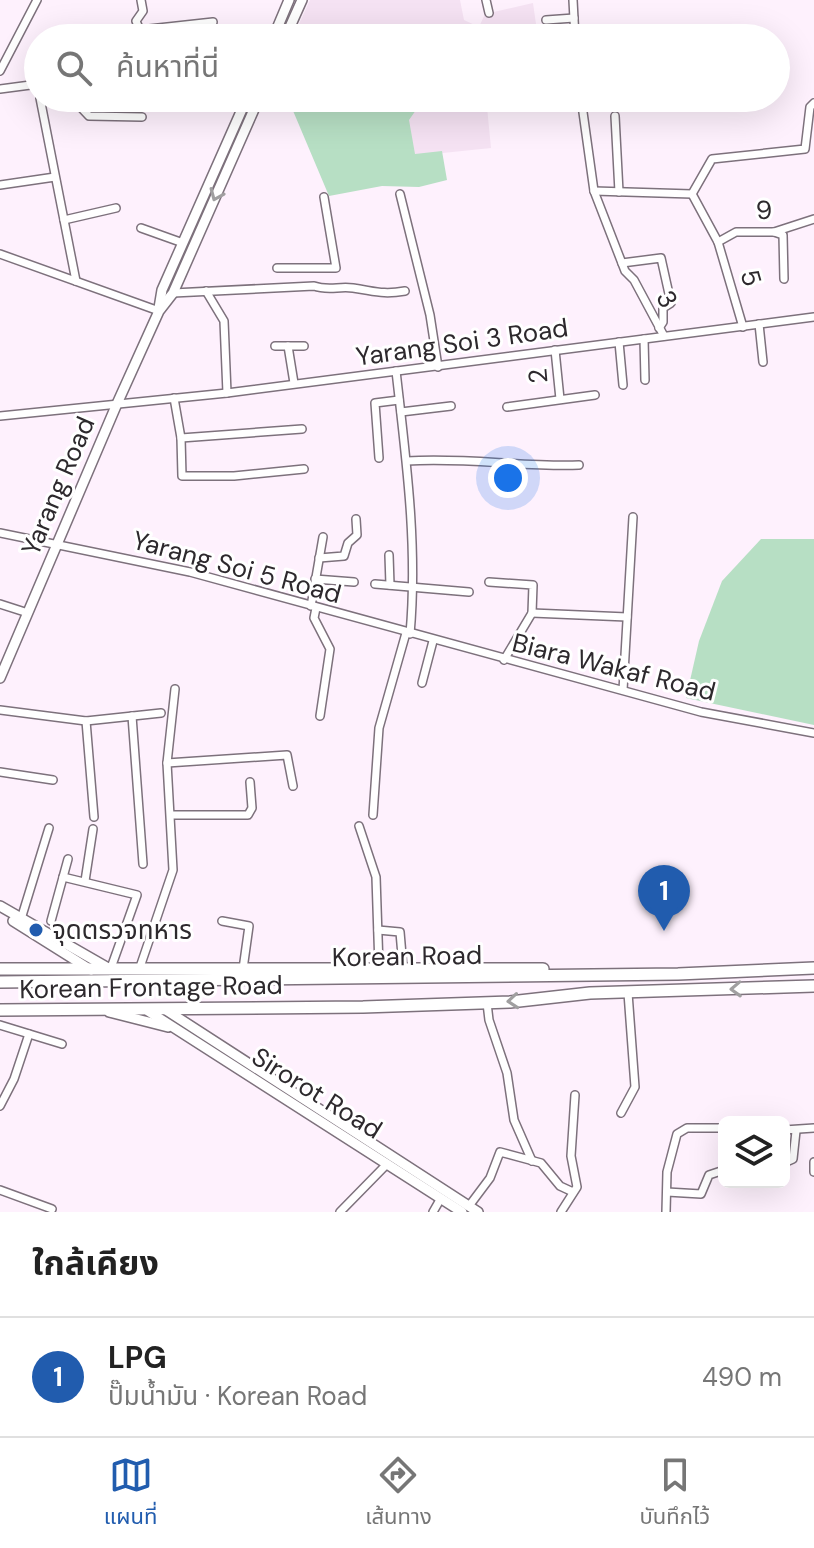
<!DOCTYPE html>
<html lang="th">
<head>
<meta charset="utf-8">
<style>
  :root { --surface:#fff; --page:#f2f2f2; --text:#222; --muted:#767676; --line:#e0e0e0; --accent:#215cae }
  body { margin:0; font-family:"DM Sans","Noto Sans Thai",sans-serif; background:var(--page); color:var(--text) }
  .controls { position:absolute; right:24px; bottom:24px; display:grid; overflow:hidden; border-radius:12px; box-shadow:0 8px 32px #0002 }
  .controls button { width:72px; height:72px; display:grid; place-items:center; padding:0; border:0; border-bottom:2px solid var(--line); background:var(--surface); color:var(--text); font:40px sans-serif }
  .you { position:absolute; left:508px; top:478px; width:28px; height:28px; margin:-20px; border:6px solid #fff; border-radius:50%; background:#1a73e8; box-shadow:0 0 0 12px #1a73e833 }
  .badge { display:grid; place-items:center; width:52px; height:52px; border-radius:50%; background:var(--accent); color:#fff; font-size:26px; font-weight:700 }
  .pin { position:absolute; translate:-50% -66px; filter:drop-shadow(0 2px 4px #0008) }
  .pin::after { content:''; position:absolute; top:42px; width:28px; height:24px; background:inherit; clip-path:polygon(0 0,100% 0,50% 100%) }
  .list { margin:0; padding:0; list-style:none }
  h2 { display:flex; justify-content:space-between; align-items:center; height:104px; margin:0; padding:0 32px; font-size:34px }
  h2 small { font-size:26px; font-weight:400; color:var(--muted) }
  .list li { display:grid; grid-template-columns:52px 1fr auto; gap:24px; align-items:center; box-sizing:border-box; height:120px; padding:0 32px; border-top:2px solid var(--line) }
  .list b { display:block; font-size:30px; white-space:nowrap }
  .list p { margin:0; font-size:26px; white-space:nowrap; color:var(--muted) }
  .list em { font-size:26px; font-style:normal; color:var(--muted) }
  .icon { flex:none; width:44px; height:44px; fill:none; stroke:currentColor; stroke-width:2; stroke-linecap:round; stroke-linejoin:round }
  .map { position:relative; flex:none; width:814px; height:1212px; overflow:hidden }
  .search { position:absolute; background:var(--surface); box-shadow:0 8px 32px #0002; left:24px; right:24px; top:24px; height:88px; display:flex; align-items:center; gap:20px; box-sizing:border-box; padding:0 28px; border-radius:44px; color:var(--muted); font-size:30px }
  .sheet { height:224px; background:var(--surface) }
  nav { display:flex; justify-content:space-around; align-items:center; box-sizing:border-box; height:112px; border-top:2px solid var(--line); background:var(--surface); font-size:22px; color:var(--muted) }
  nav a { display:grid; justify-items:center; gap:4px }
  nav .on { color:var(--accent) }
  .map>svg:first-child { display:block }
  .built { fill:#f5e2f3 }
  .green { fill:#b7dfc4 }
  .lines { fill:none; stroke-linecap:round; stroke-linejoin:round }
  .minor-casing { stroke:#7d717c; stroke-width:10 }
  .major-casing { stroke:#7d717c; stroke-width:12 }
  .highway-casing { stroke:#7d717c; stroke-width:14 }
  .minor { stroke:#fff; stroke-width:7 }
  .major { stroke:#fff; stroke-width:9 }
  .highway { stroke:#fff; stroke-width:11 }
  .oneway { stroke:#a09fa0 }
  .poi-dot { fill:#215cae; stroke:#fff; stroke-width:3 }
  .labels { text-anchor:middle; stroke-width:6; stroke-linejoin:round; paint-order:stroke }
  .street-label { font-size:26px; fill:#2d292d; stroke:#fff }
  .poi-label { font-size:26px; fill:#2d292d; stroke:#fff; text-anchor:start }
</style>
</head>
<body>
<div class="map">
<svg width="814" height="1212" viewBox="0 0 814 1212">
  <rect width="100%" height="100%" fill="#fef1fd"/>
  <!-- built -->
  <g class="built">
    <path d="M310,0h150l4,20 15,7 6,-13 48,-11 5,35h-236l-8,-3z"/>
    <path d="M355,98h186v1l-54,8 4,41 -77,8z"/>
  </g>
  <!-- green -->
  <g class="green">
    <path d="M309,98h79l28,12 -7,10 6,34 27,-3 5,29 -28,7 -37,-1 -53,10 -38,-90z"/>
    <path d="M761,539h53v186l-128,-27 13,-57 23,-60z"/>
  </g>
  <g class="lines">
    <!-- minor casing -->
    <g class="minor-casing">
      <g id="minor">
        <path d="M141,0l2,11 -7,10 7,17"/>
        <path d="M486,0l3,13"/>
        <path d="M573,0l2,38"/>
        <path d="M546,20l28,-2"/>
        <path d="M140,30l73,-8"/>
        <path d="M0,71l37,-71"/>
        <path d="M0,89l38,-5"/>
        <path d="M40,98l36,183"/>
        <path d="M72,98l17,18 53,1"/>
        <path d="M581,98l13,93 31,80 9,9 30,56"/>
        <path d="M615,116l4,76"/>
        <path d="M0,185l55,-8"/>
        <path d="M594,191l98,3"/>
        <path d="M400,194l30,121 8,52"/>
        <path d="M692,194l20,-35 93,-10 5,-42 4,-4"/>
        <path d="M692,194l26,48 25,85"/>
        <path d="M64,220l52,-12"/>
        <path d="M141,228l42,15"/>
        <path d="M774,232l9,3 1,44"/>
        <path d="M718,242l18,-10h38l40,-13"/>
        <path d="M0,254l159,57"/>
        <path d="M622,263l39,-5 10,45 -8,5v14l-4,6"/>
        <path d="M277,268h59l-12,-71"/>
        <path d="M206,291l18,30 3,72"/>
        <path d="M173,293l141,-7c14,5 25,0 39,2 22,3 29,7 52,3"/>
        <path d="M759,324l4,38"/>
        <path d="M644,339l1,41"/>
        <path d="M619,342l4,43"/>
        <path d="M275,346h13"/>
        <path d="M555,350l5,49"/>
        <path d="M396,371c10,88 22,175 14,263"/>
        <path d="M294,383l-6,-37h16"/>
        <path d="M174,398l7,40 1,38h52l70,-7"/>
        <path d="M507,407l88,-12"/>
        <path d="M401,412l50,-6"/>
        <path d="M0,416l227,-23 587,-76"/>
        <path d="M181,438l121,-9"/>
        <path d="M379,458l-4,-55 24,-3"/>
        <path d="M407,461c59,-4 112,6 172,4"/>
        <path d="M0,533l190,39 511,140 113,21"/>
        <path d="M389,555l1,30"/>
        <path d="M319,558l25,-2 4,-13 9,-8 -1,-16"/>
        <path d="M315,579l39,3"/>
        <path d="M489,582l44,3 -1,28 -28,47"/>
        <path d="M375,584l94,8"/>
        <path d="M0,604l28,9"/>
        <path d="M311,606l12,-69"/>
        <path d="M316,608l-2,10 16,31 -10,67"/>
        <path d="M532,613l95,4"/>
        <path d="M422,683l11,-42"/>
        <path d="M623,690l10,-173"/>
        <path d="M0,710l86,11 75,-8"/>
        <path d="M132,716l11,148"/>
        <path d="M86,721l8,96"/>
        <path d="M167,763l120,-8 6,31"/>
        <path d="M0,772l53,8"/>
        <path d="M171,815h77l4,-7 -2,-26"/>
        <path d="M373,815l6,-87 27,-95"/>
        <path d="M359,826l17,51 3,90"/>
        <path d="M63,877l74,18 -25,70"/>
        <path d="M85,881l8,-52"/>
        <path d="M21,919l28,-91"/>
        <path d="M51,921l17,-62"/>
        <path d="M222,921l27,5 -6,43"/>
        <path d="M378,930l22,2 3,35"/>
        <path d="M139,970l34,-100 -6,-107 8,-74"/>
        <path d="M487,1003l2,17 18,53 7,47 18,41"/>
        <path d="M0,1025l62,19"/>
        <path d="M0,1106l14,-27 15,-45"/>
        <path d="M621,1113l14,-26 -7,-94"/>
        <path d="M784,1130l30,-2"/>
        <path d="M814,1162v10"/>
        <path d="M784,1163l9,-4 3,-28"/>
        <path d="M0,1190l52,19"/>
        <path d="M667,1192l34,2 8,-19 15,-5"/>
        <path d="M469,1206l21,-28 10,-26 41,11 19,23 13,6"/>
        <path d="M340,1212l47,-48"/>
        <path d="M433,1212l8,-14"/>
        <path d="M561,1212l16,-25 -6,-31 4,-61"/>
        <path d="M666,1212l1,-40 10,-38 10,-6h37"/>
      </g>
    </g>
    <!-- major casing -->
    <g class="major-casing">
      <g id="major">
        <path d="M273,38l16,-38"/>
        <path d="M285,38l17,-38"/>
        <path d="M159,308l3,-18 85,-192"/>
        <path d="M0,678l116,-272 43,-95 14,-18 86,-195"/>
        <path d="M0,906l108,62"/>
        <path d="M13,921l78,49"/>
        <path d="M166,1010l312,202"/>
        <path d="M148,1011l314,201"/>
        <path d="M109,1012l59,15"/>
      </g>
    </g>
    <!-- highway casing -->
    <g class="highway-casing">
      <g id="highway">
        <path d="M0,969h543"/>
        <path d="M0,982l678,-8 136,-6"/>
        <path d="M0,1010l363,-3 147,-5 80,-9 224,-7"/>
      </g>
    </g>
    <!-- minor -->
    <use href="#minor" class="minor"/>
    <!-- major -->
    <use href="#major" class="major"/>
    <!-- highway -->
    <use href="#highway" class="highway"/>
  </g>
  <!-- one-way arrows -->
  <defs><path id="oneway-chevron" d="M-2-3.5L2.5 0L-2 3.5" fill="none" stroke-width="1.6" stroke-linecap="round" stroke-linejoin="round" transform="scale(2)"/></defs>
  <g class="oneway">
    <use href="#oneway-chevron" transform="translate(216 195) rotate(113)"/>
    <use href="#oneway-chevron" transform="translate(736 989) rotate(178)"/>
    <use href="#oneway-chevron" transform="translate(513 1001) rotate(175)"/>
  </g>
  <!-- markers -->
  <circle class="poi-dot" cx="36" cy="930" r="8"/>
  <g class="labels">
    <!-- street labels -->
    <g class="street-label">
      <text transform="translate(764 210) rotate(-4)" y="9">9</text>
      <text transform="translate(751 278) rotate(74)" y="9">5</text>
      <text transform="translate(667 299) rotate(62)" y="9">3</text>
      <text transform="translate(462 342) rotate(-8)" y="9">Yarang Soi 3 Road</text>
      <text transform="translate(538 376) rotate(-95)" y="9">2</text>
      <text transform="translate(58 486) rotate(-67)" y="9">Yarang Road</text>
      <text transform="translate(237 567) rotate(15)" y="9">Yarang Soi 5 Road</text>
      <text transform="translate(614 667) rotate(14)" y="9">Biara Wakaf Road</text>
      <text transform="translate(407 956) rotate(-1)" y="9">Korean Road</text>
      <text transform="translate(151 987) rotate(-1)" y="9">Korean Frontage Road</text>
      <text transform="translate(317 1093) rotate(32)" y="9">Sirorot Road</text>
    </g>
    <!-- poi labels -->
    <g class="poi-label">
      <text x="52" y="939">จุดตรวจทหาร</text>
    </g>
  </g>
</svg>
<div class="controls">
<button><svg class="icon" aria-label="layers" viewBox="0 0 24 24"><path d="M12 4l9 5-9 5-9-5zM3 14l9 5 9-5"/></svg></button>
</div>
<div class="you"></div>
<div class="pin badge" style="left:664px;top:931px">1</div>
<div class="search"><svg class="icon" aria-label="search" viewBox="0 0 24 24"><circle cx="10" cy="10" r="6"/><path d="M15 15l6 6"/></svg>ค้นหาที่นี่</div>
</div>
<section class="sheet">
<h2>ใกล้เคียง<small></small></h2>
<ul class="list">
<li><span class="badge">1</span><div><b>LPG</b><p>ปั๊มน้ำมัน · Korean Road</p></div><em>490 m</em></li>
</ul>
</section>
<nav>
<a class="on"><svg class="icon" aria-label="map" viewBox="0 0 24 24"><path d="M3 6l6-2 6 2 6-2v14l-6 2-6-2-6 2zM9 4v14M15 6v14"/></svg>แผนที่</a>
<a><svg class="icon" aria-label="directions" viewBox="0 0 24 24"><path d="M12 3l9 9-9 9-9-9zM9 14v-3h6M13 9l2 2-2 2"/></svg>เส้นทาง</a>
<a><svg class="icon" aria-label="saved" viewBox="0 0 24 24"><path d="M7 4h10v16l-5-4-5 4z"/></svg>บันทึกไว้</a>
</nav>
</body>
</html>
